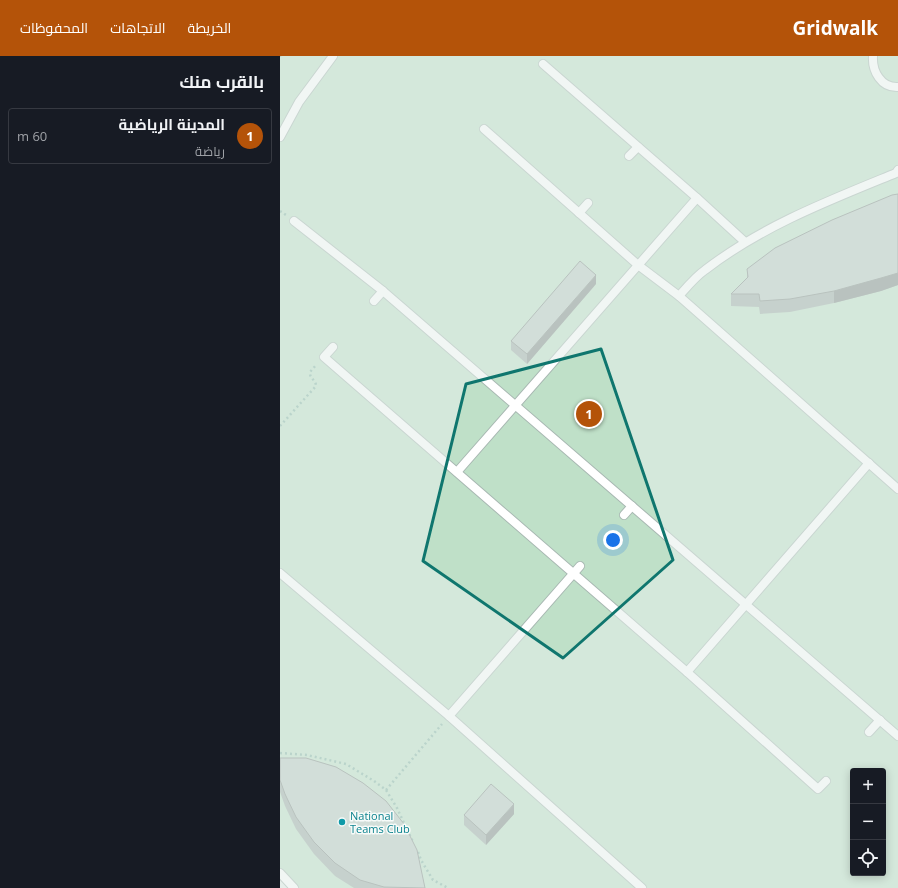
<!DOCTYPE html>
<html lang="ar">
<head>
<meta charset="utf-8">
<style>
  :root { --surface:#171b24; --page:#20242c; --text:#f1f3f6; --muted:#9ea1a6; --line:#363941; --accent:#b45309 }
  body { margin:0; font-family:"Open Sans",Cairo,sans-serif; background:var(--page); color:var(--text); direction:rtl }
  .controls { position:absolute; right:12px; bottom:12px; display:grid; overflow:hidden; border-radius:4px; box-shadow:0 2px 10px #0003 }
  .controls button { width:36px; height:36px; display:grid; place-items:center; padding:0; border:0; border-bottom:1px solid var(--line); background:var(--surface); color:var(--text); font:20px sans-serif }
  .you { position:absolute; left:333px; top:484px; width:14px; height:14px; margin:-10px; border:3px solid #fff; border-radius:50%; background:#1a73e8; box-shadow:0 0 0 6px #1a73e833 }
  .badge { display:grid; place-items:center; width:26px; height:26px; border-radius:50%; background:var(--accent); color:#fff; font-size:13px; font-weight:700 }
  .pin { position:absolute; translate:-50% -50%; border:2px solid #fff; box-shadow:0 1px 4px #0006 }
  .list { margin:0; padding:0; list-style:none }
  h2 { display:flex; justify-content:space-between; align-items:center; height:52px; margin:0; padding:0 16px; font-size:17px }
  h2 small { font-size:13px; font-weight:400; color:var(--muted) }
  .list li { display:grid; grid-template-columns:26px 1fr auto; gap:12px; align-items:center; box-sizing:border-box; height:56px; margin:0 8px 8px; padding:0 8px; border:1px solid var(--line); border-radius:4px }
  .list b { display:block; font-size:15px; white-space:nowrap }
  .list p { margin:0; font-size:13px; white-space:nowrap; color:var(--muted) }
  .list em { font-size:13px; font-style:normal; color:var(--muted) }
  .icon { flex:none; width:22px; height:22px; fill:none; stroke:currentColor; stroke-width:2; stroke-linecap:round; stroke-linejoin:round }
  .map { position:relative; flex:none; width:618px; height:832px; overflow:hidden; direction:ltr }
  header { display:flex; align-items:center; gap:24px; box-sizing:border-box; height:56px; padding:0 20px; background:var(--accent); color:#fff }
  header strong { font-size:19px }
  nav { display:flex; gap:22px; margin-inline-start:auto; font-size:14px }
  main { display:flex }
  aside { flex:1; background:var(--surface) }
  .map>svg:first-child { display:block }
  .green { fill:#bfe0c8; fill-rule:evenodd }
  .lines { fill:none; stroke-linecap:round; stroke-linejoin:round }
  .lane-casing { stroke:#a8b8b2; stroke-width:10 }
  .path { stroke:#86b3a5; stroke-width:2.5; stroke-dasharray:2 3; stroke-linecap:butt }
  .lane { stroke:#fff; stroke-width:8 }
  .wall { fill:#a1aea9 }
  .shaded-wall { fill:#838d89 }
  .building { fill:#bbcac4; stroke:#838d89 }
  .marked { fill:none; stroke:#0f766e; stroke-width:3; stroke-linejoin:round }
  .culture-dot { fill:#0f9aa8; stroke:#f7fbf9; stroke-width:1.5 }
  .labels { text-anchor:middle; stroke-width:3; stroke-linejoin:round; paint-order:stroke }
  .culture-label { font-size:11px; fill:#0d838f; stroke:#f7fbf9; text-anchor:start }
</style>
</head>
<body>
<header>
<strong>Gridwalk</strong>
<nav><a>الخريطة</a><a>الاتجاهات</a><a>المحفوظات</a></nav>
</header>
<main>
<div class="map">
<svg width="618" height="832" viewBox="0 0 618 832">
  <rect width="100%" height="100%" fill="#e6efeb"/>
  <!-- green -->
  <path class="green" d="M0,0h618v832h-604l-14,-15zM573,715h30v102h-30z"/>
  <g class="lines">
    <!-- lane casing -->
    <g class="lane-casing">
      <g id="lane">
        <path d="M593,0c-1,15 8,32 25,31"/>
        <path d="M263,8l154,134 48,44"/>
        <path d="M204,73l154,136 41,31 219,193"/>
        <path d="M0,81l19,-35 34,-46"/>
        <path d="M349,100l9,-9"/>
        <path d="M299,157l9,-10"/>
        <path d="M14,165l89,70 515,445"/>
        <path d="M399,240c8,-9 16,-19 26,-26 57,-44 125,-70 191,-97l2,-3"/>
        <path d="M94,245l9,-10"/>
        <path d="M53,291l-9,10 363,315 131,117 8,-8"/>
        <path d="M177,416l240,-274"/>
        <path d="M344,459l8,-9"/>
        <path d="M0,517l169,143 193,172"/>
        <path d="M407,616l182,-209"/>
        <path d="M169,660l131,-150"/>
        <path d="M589,676l11,-12"/>
        <path d="M0,817l14,15"/>
      </g>
    </g>
    <!-- path -->
    <g class="path">
      <path d="M0,1v-1"/>
      <path d="M0,155l6,4"/>
      <path d="M0,370l36,-40c0,-6 -7,-8 -6,-14l7,-8"/>
      <path d="M0,697l27,2 39,9 28,17 12,9 11,18 16,34"/>
      <path d="M106,734l56,-66"/>
      <path d="M138,796l3,8 12,20 15,8"/>
    </g>
    <!-- lane -->
    <use href="#lane" class="lane"/>
  </g>
  <!-- wall -->
  <g class="wall">
    <path d="M618,138v91l-17,6 -47,12 -44,9 -30,2 -1,-7 -28,-1v-12l16,-16v-9z"/>
    <path d="M316,228l-69,80 -16,-14v-9z"/>
    <path d="M0,702l137,92 8,38h-71l-19,-12 -21,-22 -18,-25 -11,-23 -5,-14z"/>
    <path d="M234,758l-28,31 -22,-20v-10z"/>
  </g>
  <!-- shaded-wall -->
  <g class="shaded-wall">
    <path d="M618,217v12l-17,6 -47,12v-12z"/>
    <path d="M316,219v9l-69,80v-10z"/>
    <path d="M234,748v10l-28,31v-10z"/>
  </g>
  <!-- building -->
  <g class="building">
    <path d="M618,138v79l-17,5 -47,13 -44,8 -30,2 -1,-7h-28l17,-17 -1,-8 28,-21 57,-28 60,-25z"/>
    <path d="M300,205l16,14 -69,79 -16,-13z"/>
    <path d="M0,702h26l30,9 27,16 23,18 18,23 13,26 8,38 -41,-1 -24,-7 -25,-17 -21,-21 -18,-25 -11,-23 -5,-14z"/>
    <path d="M211,728l23,20 -28,31 -22,-20z"/>
  </g>
  <!-- marked area -->
  <path d="M0 0H618V832H0ZM321,293l72,211 -110,98 -140,-97 43,-177z" fill="#e6efeb" fill-opacity=".55" fill-rule="evenodd"/>
  <path class="marked" d="M321,293l72,211 -110,98 -140,-97 43,-177z"/>
  <!-- markers -->
  <circle class="culture-dot" cx="62" cy="766" r="4"/>
  <g class="labels">
    <!-- culture labels -->
    <g class="culture-label">
      <text x="70" y="764">National<tspan x="70" dy="13">Teams Club</tspan></text>
    </g>
  </g>
</svg>
<div class="controls">
<button>+</button>
<button>−</button>
<button><svg class="icon" aria-label="locate" viewBox="0 0 24 24"><circle cx="12" cy="12" r="6"/><path d="M12 2v4M12 18v4M2 12h4M18 12h4"/></svg></button>
</div>
<div class="you"></div>
<div class="pin badge" style="left:309px;top:358px">1</div>
</div>
<aside>
<h2>بالقرب منك<small></small></h2>
<ul class="list">
<li><span class="badge">1</span><div><b>المدينة الرياضية</b><p>رياضة</p></div><em>60 m</em></li>
</ul>
</aside>
</main>
</body>
</html>
